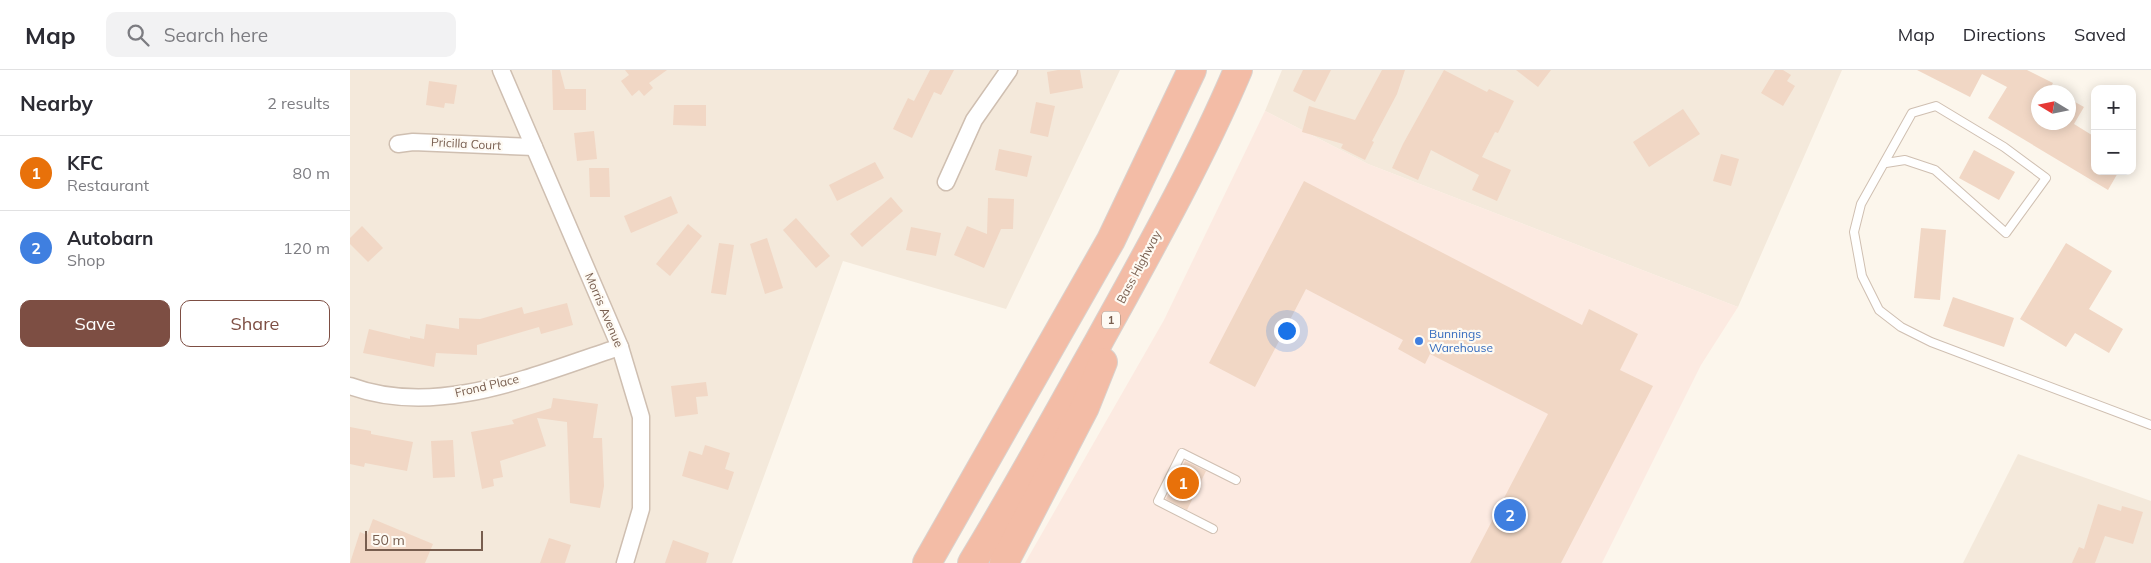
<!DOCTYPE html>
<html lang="en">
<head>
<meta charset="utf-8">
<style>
  :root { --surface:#fff; --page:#f2f2f3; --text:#2b2b33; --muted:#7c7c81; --line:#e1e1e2; --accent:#7d4e43 }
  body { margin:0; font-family:Mulish,sans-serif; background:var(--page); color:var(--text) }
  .controls { position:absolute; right:15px; top:15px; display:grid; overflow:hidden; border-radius:10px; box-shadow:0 2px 12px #0003 }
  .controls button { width:45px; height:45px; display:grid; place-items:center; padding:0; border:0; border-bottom:1px solid var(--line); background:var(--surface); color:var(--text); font:25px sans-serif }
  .compass { position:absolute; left:1681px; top:15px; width:45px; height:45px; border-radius:50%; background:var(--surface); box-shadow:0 2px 12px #0003; rotate:280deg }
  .scale { position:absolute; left:15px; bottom:12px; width:118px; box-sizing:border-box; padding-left:5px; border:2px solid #785e4f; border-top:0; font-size:14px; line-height:18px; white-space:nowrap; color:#785e4f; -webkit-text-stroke:4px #fefaf3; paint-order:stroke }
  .you { position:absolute; left:936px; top:260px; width:18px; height:18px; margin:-12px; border:4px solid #fff; border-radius:50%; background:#1a73e8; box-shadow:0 0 0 8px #1a73e833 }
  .badge { display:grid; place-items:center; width:32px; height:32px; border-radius:50%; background:var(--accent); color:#fff; font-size:16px; font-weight:700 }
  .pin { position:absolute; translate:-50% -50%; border:2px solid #fff; box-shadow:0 1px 5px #0006 }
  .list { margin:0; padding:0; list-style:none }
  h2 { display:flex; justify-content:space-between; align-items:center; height:65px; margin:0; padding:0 20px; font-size:21px }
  h2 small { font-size:16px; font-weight:400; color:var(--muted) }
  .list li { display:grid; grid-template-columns:32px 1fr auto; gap:15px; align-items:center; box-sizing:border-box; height:75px; padding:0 20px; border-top:1px solid var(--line) }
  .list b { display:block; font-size:19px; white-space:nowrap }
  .list p { margin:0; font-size:16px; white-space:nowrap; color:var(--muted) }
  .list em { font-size:16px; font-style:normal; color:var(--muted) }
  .actions { display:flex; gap:10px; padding:15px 20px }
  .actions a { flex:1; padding:11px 0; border:1px solid var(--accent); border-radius:10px; text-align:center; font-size:18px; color:var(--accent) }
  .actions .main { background:var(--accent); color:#fff }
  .icon { flex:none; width:28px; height:28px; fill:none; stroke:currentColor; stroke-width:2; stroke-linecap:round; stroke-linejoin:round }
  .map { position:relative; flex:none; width:1801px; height:493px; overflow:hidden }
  header { display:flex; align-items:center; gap:30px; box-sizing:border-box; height:70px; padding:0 25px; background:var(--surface); border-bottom:1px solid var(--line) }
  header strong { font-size:24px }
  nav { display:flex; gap:28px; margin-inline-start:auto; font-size:18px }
  .search { width:350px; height:45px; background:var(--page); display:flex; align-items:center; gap:12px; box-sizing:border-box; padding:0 18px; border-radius:10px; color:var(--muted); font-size:19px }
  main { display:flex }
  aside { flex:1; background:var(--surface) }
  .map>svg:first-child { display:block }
  .residential { fill:#f4e9db }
  .commercial { fill:#fceae1 }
  .building { fill:#f1d7c5 }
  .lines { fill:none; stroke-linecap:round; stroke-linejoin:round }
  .lane-casing { stroke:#cfbfb1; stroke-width:10 }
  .street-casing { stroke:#cfbfb1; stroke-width:19 }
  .highway-casing { stroke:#d9d2ce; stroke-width:30 }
  .lane { stroke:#fff; stroke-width:8 }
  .street { stroke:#fff; stroke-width:16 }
  .highway { stroke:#f3bca6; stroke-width:28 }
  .shop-dot { fill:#3f7fe0; stroke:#fefaf3; stroke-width:2 }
  .labels { text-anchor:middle; stroke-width:4.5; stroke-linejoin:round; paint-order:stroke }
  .shield { fill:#fefaf3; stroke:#a08d80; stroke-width:1 }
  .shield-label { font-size:11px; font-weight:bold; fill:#785e4f }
  .street-label { font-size:12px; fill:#785e4f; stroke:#fefaf3 }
  .shop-label { font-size:12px; fill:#366cbe; stroke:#fefaf3; text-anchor:start }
</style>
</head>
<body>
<header>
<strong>Map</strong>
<div class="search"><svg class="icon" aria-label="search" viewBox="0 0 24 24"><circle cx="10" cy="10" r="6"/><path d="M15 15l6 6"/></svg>Search here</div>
<nav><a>Map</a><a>Directions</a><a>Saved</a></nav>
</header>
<main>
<aside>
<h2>Nearby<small>2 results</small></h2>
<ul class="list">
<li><span class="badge" style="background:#e8710a">1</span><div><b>KFC</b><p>Restaurant</p></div><em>80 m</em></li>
<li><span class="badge" style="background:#3f7fe0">2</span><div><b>Autobarn</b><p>Shop</p></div><em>120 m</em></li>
</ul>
<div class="actions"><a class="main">Save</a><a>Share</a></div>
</aside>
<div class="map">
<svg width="1801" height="493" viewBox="0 0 1801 493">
  <rect width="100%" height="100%" fill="#fcf6ec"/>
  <!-- residential -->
  <g class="residential">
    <path d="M0,0h770l-114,239 -163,-48 -111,302h-382z"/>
    <path d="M932,0h560l-104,237 -370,-143 -103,-53z"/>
    <path d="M1668,384l133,47v62h-188z"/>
  </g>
  <!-- commercial -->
  <path class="commercial" d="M915,41l103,53 370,143 -37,58 -99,198h-577l139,-243z"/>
  <!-- building -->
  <g class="building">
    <path d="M202,0h8l5,19h21v21h-33z"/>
    <path d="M275,0h42l-18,13 4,5 -9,8 -5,-6 -7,6 -11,-15 8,-6z"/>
    <path d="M580,0h24l-13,25 -7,-3 -22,46 -19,-9 15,-31 6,3z"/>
    <path d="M708,0h22l3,18 -33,6 -3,-22z"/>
    <path d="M953,0h28l-16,32 -22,-11z"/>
    <path d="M1032,0h23l-8,24 -25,47 2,1 -9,18 -24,-12 2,-4 -41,-12 7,-26 46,14z"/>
    <path d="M1094,0l43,22 2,-3 25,12 -16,32 -3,-1 -13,25 29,13 -14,31 -25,-11 7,-15 -48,-25 -13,30 -26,-12 11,-24z"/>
    <path d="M1166,0h35l-13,17z"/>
    <path d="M1425,0h8l8,5 -4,6 8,5 -12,20 -22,-13z"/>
    <path d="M1567,0h110l26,13 -5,9h-10v30h30v-24l16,9 -10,17 21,13v34h24l-11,19 -120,-72 19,-31 -25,-13 -12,23z"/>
    <path d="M79,11l28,4 -3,19 -9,-1 -1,5 -18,-3z"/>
    <path d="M686,32l19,4 -7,31 -18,-4z"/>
    <path d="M324,35h32v21l-33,-1z"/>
    <path d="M1333,39l17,25 -51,33 -16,-25z"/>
    <path d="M244,61l3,28 -20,2 -3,-28z"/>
    <path d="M649,79l33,7 -5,21 -32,-7z"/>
    <path d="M1624,80l41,22 -16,28 -40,-22z"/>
    <path d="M1371,84l18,5 -8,27 -18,-5z"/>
    <path d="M525,92l9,16 -47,23 -8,-16z"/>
    <path d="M239,98h20l1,29h-20z"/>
    <path d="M954,111l278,144 7,-16 49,25 -18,36 33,16 -92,177h-91l78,-149 -118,-60 -5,10 -27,-15 5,-9 -97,-51 -51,98 -46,-24z"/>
    <path d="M321,126l7,17 -47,20 -7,-17z"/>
    <path d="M541,127l12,14 -41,36 -12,-13z"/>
    <path d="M638,128l26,1 -1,30h-12l-17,39 -30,-13 13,-29 20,8z"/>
    <path d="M446,148l34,38 -14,12 -33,-38z"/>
    <path d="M338,154l14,12 -32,40 -14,-12z"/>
    <path d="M12,156l21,22 -15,14 -18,-18v-6z"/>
    <path d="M561,157l30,6 -5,23 -30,-6z"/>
    <path d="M1571,158l25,2 -6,70 -26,-2z"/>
    <path d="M417,168l16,50 -18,6 -15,-50z"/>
    <path d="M369,173l15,2 -8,50 -15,-2z"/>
    <path d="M1716,173l46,28 -23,38 34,20 -14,24 -34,-20 -9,14 -46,-28z"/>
    <path d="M1603,227l61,21 -10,29 -61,-21z"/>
    <path d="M217,233l6,22 -32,9 -2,-7 -62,18v10l-41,-2 -2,14 -71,-14 6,-24 41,10v-3l14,3 2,-15 33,5v-11l21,1 42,-12 2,7z"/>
    <path d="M356,312l2,14 -12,1 2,17 -23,3 -4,-31z"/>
    <path d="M203,328l45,6 -5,34h9l2,48 -4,22 -30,-5 -3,-81 -30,-4 9,28 -46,15 3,16 -10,2 1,7 -12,3 -11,-57 43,-8 -2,-4 39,-12z"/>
    <path d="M0,357l21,4v3l42,8 -6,29 -42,-8 -1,4 -14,-3z"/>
    <path d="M103,370l2,37 -22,1 -2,-37z"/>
    <path d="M355,375l25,8 -5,16 9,3 -6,18 -46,-14 7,-25 13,4z"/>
    <path d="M835,391l21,10 -19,39 -21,-11z"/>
    <path d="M1748,434l23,7 1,-5 21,6 -10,32 -28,-8 -10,27h-23l7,-16 5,2z"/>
    <path d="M23,449l60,25 -8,19h-75l10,-31 7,3z"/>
    <path d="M199,468l22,7 -6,18h-25z"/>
    <path d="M323,470l36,13 -3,10h-41z"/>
  </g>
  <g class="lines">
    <!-- lane casing -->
    <g class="lane-casing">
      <g id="lane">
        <path d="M1536,93l19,-3 30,10 71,63 40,-55 -42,-31 -68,-41 -24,7 -51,91 -7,28 8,44 17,34 22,17 30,15 220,83"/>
        <path d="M863,459l-55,-28 24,-48 54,27"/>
      </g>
    </g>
    <!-- street casing -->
    <g class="street-casing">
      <g id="street">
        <path d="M151,0l119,277 21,70v92l-16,54"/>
        <path d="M48,74l15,-2 121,5"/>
        <path d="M596,112l28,-62 35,-50"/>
        <path d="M0,316c89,33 186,-12 270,-39"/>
      </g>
    </g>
    <!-- highway casing -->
    <g class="highway-casing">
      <g id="highway">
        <path d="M577,493l184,-323 81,-170"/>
        <path d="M622,493c44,-72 84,-146 126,-220 49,-89 100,-179 140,-273"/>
        <path d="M654,493l81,-156 18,-45"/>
      </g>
    </g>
    <!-- lane -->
    <use href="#lane" class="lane"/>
    <!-- street -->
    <use href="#street" class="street"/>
    <!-- highway -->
    <use href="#highway" class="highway"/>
  </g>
  <!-- markers -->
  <circle class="shop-dot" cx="1069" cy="271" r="5"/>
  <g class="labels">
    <!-- shield labels -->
    <rect class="shield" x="752" y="241.5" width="18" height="17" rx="4"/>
    <g class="shield-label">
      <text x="761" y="254">1</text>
    </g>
    <!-- street labels -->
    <g class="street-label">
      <text transform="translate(116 74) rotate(3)" y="4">Pricilla Court</text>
      <text transform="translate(789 197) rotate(-62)" y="4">Bass Highway</text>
      <text transform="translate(254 240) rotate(67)" y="4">Morris Avenue</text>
      <text transform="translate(137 316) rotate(-13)" y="4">Frond Place</text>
    </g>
    <!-- shop labels -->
    <g class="shop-label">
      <text x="1079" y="268">Bunnings<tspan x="1079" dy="14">Warehouse</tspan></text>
    </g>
  </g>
</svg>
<div class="controls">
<button>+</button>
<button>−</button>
</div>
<svg class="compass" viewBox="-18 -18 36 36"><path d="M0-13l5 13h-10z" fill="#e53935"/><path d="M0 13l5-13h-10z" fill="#7c7c81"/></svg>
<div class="scale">50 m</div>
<div class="you"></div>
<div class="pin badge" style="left:833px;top:413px;background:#e8710a">1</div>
<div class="pin badge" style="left:1160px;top:445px;background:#3f7fe0">2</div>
</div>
</main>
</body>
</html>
